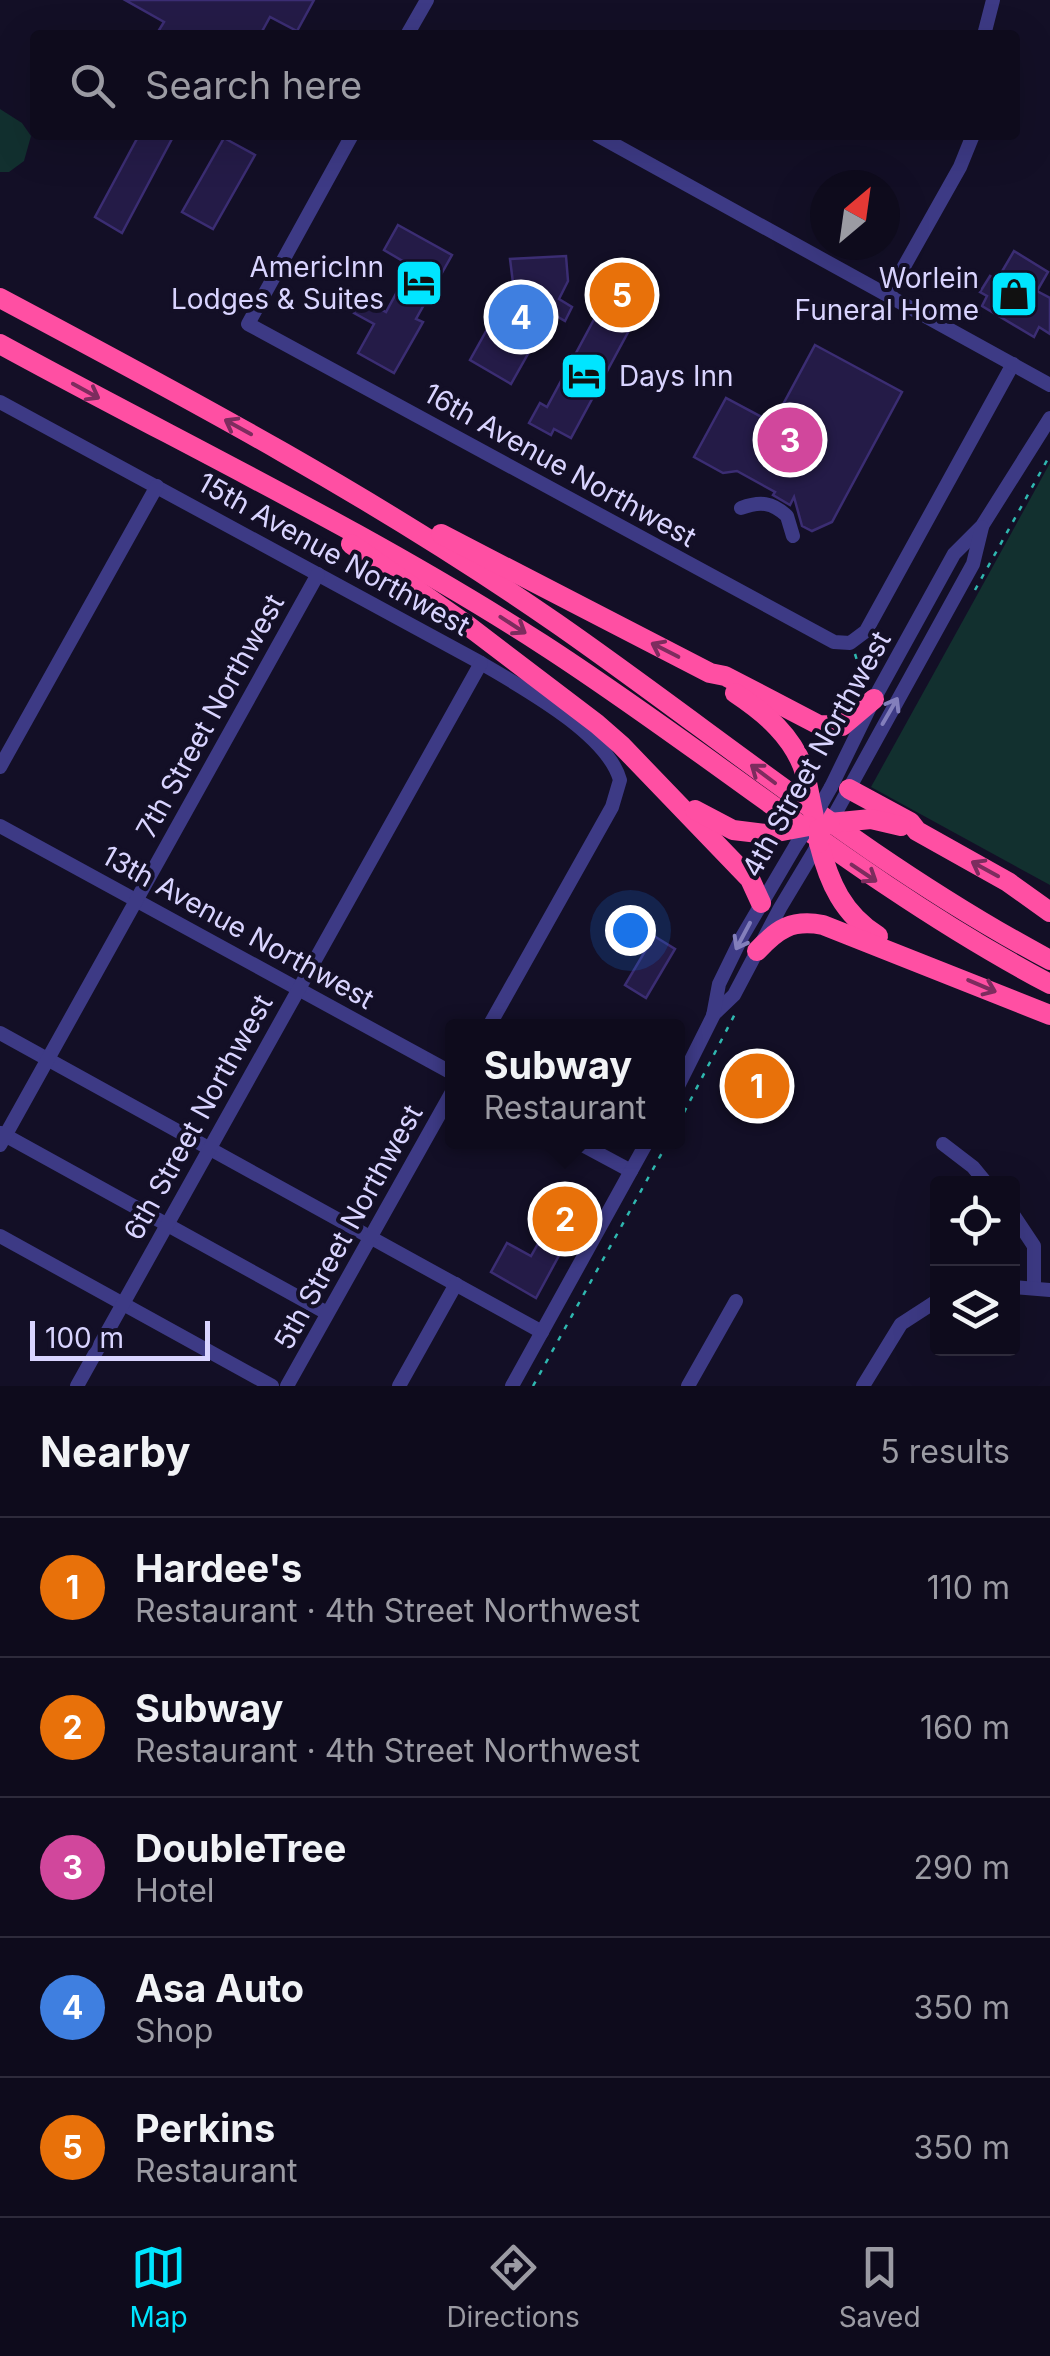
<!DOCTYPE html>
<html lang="en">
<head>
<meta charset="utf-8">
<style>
  :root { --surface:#0e0b1c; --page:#171425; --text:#f1f3f6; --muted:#9b9ba3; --line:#2e2b3b; --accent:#00e5ff }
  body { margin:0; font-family:Inter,sans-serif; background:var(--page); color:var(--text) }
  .controls { position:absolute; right:30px; bottom:30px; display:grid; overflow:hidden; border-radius:10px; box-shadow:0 10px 40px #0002 }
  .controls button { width:90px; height:90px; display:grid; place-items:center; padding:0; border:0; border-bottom:2px solid var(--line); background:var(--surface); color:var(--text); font:50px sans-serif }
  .compass { position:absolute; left:810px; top:170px; width:90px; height:90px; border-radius:50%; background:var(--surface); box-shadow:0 10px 40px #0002; rotate:29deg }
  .scale { position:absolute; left:30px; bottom:25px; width:180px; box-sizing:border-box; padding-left:10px; border:5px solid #d9d4ff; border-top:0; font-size:28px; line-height:35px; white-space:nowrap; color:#d9d4ff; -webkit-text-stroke:8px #130f26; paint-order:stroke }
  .you { position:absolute; left:630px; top:930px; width:35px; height:35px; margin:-25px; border:8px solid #fff; border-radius:50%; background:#1a73e8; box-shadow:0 0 0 15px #1a73e833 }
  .badge { display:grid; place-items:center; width:65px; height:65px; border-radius:50%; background:var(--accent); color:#fff; font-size:32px; font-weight:700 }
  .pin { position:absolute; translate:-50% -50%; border:5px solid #fff; box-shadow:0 2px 10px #0006 }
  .popup { position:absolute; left:445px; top:1019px; width:240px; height:130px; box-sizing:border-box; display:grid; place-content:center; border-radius:10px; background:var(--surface); filter:drop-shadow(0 2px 8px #0005); font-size:32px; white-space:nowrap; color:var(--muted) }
  .popup b { font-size:38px; color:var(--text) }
  .popup::after { content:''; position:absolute; left:50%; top:100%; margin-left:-20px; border:20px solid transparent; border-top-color:var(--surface) }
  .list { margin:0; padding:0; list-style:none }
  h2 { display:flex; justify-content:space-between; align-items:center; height:130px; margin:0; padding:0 40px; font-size:42px }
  h2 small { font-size:32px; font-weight:400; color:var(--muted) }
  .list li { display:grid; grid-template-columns:65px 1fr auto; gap:30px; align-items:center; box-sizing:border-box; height:140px; padding:0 40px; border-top:2px solid var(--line) }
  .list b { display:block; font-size:38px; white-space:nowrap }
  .list p { margin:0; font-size:32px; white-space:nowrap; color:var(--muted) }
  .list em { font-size:32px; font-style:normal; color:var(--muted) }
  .icon { flex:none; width:55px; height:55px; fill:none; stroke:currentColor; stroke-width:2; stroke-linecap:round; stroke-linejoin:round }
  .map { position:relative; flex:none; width:1050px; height:1386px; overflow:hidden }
  .search { position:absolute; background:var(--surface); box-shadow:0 10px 40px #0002; left:30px; right:30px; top:30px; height:110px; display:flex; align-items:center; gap:25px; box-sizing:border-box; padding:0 35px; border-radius:10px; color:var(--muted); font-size:38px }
  .sheet { height:830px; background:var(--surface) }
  nav { display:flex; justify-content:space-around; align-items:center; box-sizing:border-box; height:140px; border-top:2px solid var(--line); background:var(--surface); font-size:28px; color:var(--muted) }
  nav a { display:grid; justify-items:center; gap:5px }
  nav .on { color:var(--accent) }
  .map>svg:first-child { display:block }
  .green { fill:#12302f }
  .building { fill:#241b47; stroke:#3b2d73; stroke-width:2.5 }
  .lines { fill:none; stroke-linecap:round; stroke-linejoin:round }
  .path { stroke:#2fb8b0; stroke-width:2.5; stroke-dasharray:5 8; stroke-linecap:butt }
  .minor { stroke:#3d3a85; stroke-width:14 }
  .highway { stroke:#ff4fa3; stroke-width:20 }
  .minor-bridge { stroke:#3d3a85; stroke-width:14 }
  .highway-bridge { stroke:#ff4fa3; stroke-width:20 }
  .oneway { stroke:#7d2c5e }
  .oneway2 { stroke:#837fbc }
  .labels { text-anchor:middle; stroke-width:8; stroke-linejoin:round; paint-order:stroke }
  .poi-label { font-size:28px; fill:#d9d4ff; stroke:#130f26; text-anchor:end }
  .street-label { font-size:28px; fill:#d9d4ff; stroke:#130f26 }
</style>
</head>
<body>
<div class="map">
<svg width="1050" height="1386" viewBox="0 0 1050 1386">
  <rect width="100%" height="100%" fill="#130f26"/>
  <!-- green -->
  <g class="green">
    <path d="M0,109l22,14 9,13 -7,25 -15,11h-9z"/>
    <path d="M1050,463v422l-179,-98z"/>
  </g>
  <!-- building -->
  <g class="building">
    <path d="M125,0h189l-17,31 -27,-14 -10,18h-104l8,-13z"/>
    <path d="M139,135h35l-52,98 -27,-16z"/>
    <path d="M224,138l31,17 -42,74 -31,-17z"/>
    <path d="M398,225l54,30 -36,64 7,3 -29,51 -36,-20 16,-29 -20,-11 8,-14 24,13 25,-46 -27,-16z"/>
    <path d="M1014,251l34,21 -11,19 13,7v36l-11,-7 -5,10 -52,-31 5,-10 -7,-4 10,-16 7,4z"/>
    <path d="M566,256l2,25 -9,18 13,8 -7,14 -14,-8 -40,71 -41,-24 43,-77 -3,-24z"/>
    <path d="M620,271l24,13 -12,22 8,4 -69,128 -17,-9 -3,6 -22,-12 11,-20 7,4z"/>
    <path d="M815,345l87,47 -70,130 -20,9 -10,-5 -8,-29 -4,8 -17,-10 2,-3 -38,-21 -14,2 -29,-16 32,-59 47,25z"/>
    <path d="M654,936l21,13 -29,49 -21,-13z"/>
    <path d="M740,1063l45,24 -11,22 -45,-25z"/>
    <path d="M549,1198l32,17 -45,83 -45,-26 16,-29 24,13 21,-37 -11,-6z"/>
  </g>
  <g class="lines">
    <!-- path -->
    <g class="path">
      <path d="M975,590l75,-135"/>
      <path d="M855,654l7,22 -1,14"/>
      <path d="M678,1124l59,-114"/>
      <path d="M533,1386l135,-244"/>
    </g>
    <!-- minor -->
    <g class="minor">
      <path d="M407,35l20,-35"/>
      <path d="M984,35l9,-35"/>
      <path d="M352,135l-104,189 586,318 16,1 16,-12 147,-267"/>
      <path d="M597,135l453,250"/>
      <path d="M888,295l72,-128 13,-32"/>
      <path d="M0,402l481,261c40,24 126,70 139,117l-8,27 -123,219"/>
      <path d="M741,508c19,-7 31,-6 46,8l6,20"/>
      <path d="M0,767l157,-281"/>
      <path d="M831,787l43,-88 80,-145 28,-28 68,-108"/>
      <path d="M830,823l143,-259 9,-37"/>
      <path d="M0,826l452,247"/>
      <path d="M713,1015l21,-20 46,-87 39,-65"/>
      <path d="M0,1033l542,299"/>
      <path d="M678,1086l35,-70 6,-32 23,-47 54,-92"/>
      <path d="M1,1133l326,180"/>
      <path d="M577,1142l54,29"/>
      <path d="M943,1144l30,23 14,17"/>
      <path d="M0,1145l318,-571"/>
      <path d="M1012,1213l22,33v42"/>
      <path d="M0,1236l272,150"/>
      <path d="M1012,1287l38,3"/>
      <path d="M77,1386l404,-723"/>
      <path d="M287,1386l165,-294"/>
      <path d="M399,1386l57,-102"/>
      <path d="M512,1386l135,-244"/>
      <path d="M688,1386l48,-85"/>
      <path d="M863,1386l38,-62 37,-24"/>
    </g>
    <!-- highway -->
    <g class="highway">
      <path d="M0,298c190,101 379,202 556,325 164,114 317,243 494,337"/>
      <path d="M0,344c181,99 368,188 542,300 172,111 326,244 508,340"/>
      <path d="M441,534l269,139 15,3 94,49 23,1 32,-27"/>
      <path d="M351,544l116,81 130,99 24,21 129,134 11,24"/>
      <path d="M735,693c30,20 59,44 70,80"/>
      <path d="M849,789l61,33 7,9 91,51 42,30"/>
      <path d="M695,810l38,20 33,4"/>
      <path d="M830,823l41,-4 30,7"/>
      <path d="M819,843c10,40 24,71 59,93"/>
      <path d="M757,951c20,-22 35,-32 66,-26l227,90"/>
    </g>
    <!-- minor-bridge -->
    <g class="minor-bridge">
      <path d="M814,817l17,-30"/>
      <path d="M796,845l13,-19"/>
    </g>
    <!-- highway-bridge -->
    <g class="highway-bridge">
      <path d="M805,773l9,44"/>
      <path d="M766,834l43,-8"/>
      <path d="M819,843v-14l11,-6"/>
    </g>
  </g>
  <!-- one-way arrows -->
  <defs><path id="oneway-shaft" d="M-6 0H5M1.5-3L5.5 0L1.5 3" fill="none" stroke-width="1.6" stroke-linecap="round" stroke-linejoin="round" transform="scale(2.5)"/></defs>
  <g class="oneway">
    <use href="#oneway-shaft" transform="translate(86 391) rotate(29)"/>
    <use href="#oneway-shaft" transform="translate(238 427) rotate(-151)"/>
    <use href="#oneway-shaft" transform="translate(513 625) rotate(33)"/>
    <use href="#oneway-shaft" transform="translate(665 650) rotate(-153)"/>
    <use href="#oneway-shaft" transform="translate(763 774) rotate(-143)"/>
    <use href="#oneway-shaft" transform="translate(985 869) rotate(-151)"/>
    <use href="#oneway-shaft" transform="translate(864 873) rotate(34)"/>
    <use href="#oneway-shaft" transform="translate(982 986) rotate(23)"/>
  </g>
  <g class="oneway2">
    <use href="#oneway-shaft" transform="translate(890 711) rotate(-60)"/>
    <use href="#oneway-shaft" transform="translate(743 936) rotate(118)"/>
  </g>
  <!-- icons -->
  <defs>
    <g id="hotel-square" transform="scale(2.5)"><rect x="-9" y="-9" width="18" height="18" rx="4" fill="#00e5ff" stroke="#130f26"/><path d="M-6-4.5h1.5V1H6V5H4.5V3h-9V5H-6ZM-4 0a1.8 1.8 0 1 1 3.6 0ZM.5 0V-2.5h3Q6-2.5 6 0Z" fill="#111"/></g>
    <g id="shop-square" transform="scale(2.5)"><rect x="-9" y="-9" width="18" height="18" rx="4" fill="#00e5ff" stroke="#130f26"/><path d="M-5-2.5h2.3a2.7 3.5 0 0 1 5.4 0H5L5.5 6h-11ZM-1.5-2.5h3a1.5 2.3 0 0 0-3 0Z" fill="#111"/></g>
  </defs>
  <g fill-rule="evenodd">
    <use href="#hotel-square" x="419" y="283"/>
    <use href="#shop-square" x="1014" y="294"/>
    <use href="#hotel-square" x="584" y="376"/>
  </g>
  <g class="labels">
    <!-- poi labels -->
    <g class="poi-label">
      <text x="384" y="277">AmericInn<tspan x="384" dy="32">Lodges &amp; Suites</tspan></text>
      <text x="979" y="288">Worlein<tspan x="979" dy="32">Funeral Home</tspan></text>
      <text x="619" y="386" text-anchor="start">Days Inn</text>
    </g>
    <!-- street labels -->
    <g class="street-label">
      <text transform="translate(560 465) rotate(29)" y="10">16th Avenue Northwest</text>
      <text transform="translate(334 554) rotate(29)" y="10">15th Avenue Northwest</text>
      <text transform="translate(210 716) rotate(-61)" y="10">7th Street Northwest</text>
      <text transform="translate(816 754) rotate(-61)" y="10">4th Street Northwest</text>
      <text transform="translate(238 927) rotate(29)" y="10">13th Avenue Northwest</text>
      <text transform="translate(198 1117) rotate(-61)" y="10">6th Street Northwest</text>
      <text transform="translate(348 1227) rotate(-61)" y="10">5th Street Northwest</text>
    </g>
  </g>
</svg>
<div class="controls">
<button><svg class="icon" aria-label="locate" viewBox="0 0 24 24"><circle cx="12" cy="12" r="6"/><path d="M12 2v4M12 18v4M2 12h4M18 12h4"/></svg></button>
<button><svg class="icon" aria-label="layers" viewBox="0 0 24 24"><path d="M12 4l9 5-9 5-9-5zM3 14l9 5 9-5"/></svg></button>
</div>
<svg class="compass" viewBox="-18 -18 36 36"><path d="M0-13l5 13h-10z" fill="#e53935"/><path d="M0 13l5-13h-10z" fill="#9b9ba3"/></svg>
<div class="scale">100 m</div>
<div class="you"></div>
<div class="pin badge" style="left:757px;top:1086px;background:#e8710a">1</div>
<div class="pin badge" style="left:565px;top:1219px;background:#e8710a">2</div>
<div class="popup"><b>Subway</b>Restaurant</div>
<div class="pin badge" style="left:790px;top:440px;background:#d1479c">3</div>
<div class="pin badge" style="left:521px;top:317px;background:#3f7fe0">4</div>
<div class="pin badge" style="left:622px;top:295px;background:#e8710a">5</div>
<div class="search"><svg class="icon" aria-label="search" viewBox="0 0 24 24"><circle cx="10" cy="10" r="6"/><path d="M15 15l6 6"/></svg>Search here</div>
</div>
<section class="sheet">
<h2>Nearby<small>5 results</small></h2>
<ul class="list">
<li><span class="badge" style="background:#e8710a">1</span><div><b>Hardee's</b><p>Restaurant · 4th Street Northwest</p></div><em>110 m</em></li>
<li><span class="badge" style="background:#e8710a">2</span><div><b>Subway</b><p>Restaurant · 4th Street Northwest</p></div><em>160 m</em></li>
<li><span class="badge" style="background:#d1479c">3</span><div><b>DoubleTree</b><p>Hotel</p></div><em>290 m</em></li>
<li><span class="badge" style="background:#3f7fe0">4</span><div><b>Asa Auto</b><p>Shop</p></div><em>350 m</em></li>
<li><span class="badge" style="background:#e8710a">5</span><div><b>Perkins</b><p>Restaurant</p></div><em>350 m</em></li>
</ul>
</section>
<nav>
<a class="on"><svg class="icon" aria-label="map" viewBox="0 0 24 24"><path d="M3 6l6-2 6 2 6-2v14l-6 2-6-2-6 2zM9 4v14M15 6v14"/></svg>Map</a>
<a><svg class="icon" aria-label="directions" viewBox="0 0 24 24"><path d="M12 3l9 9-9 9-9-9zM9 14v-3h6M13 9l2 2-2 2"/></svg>Directions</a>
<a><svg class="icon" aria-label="saved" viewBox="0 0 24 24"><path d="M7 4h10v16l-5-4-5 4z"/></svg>Saved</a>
</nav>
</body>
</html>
